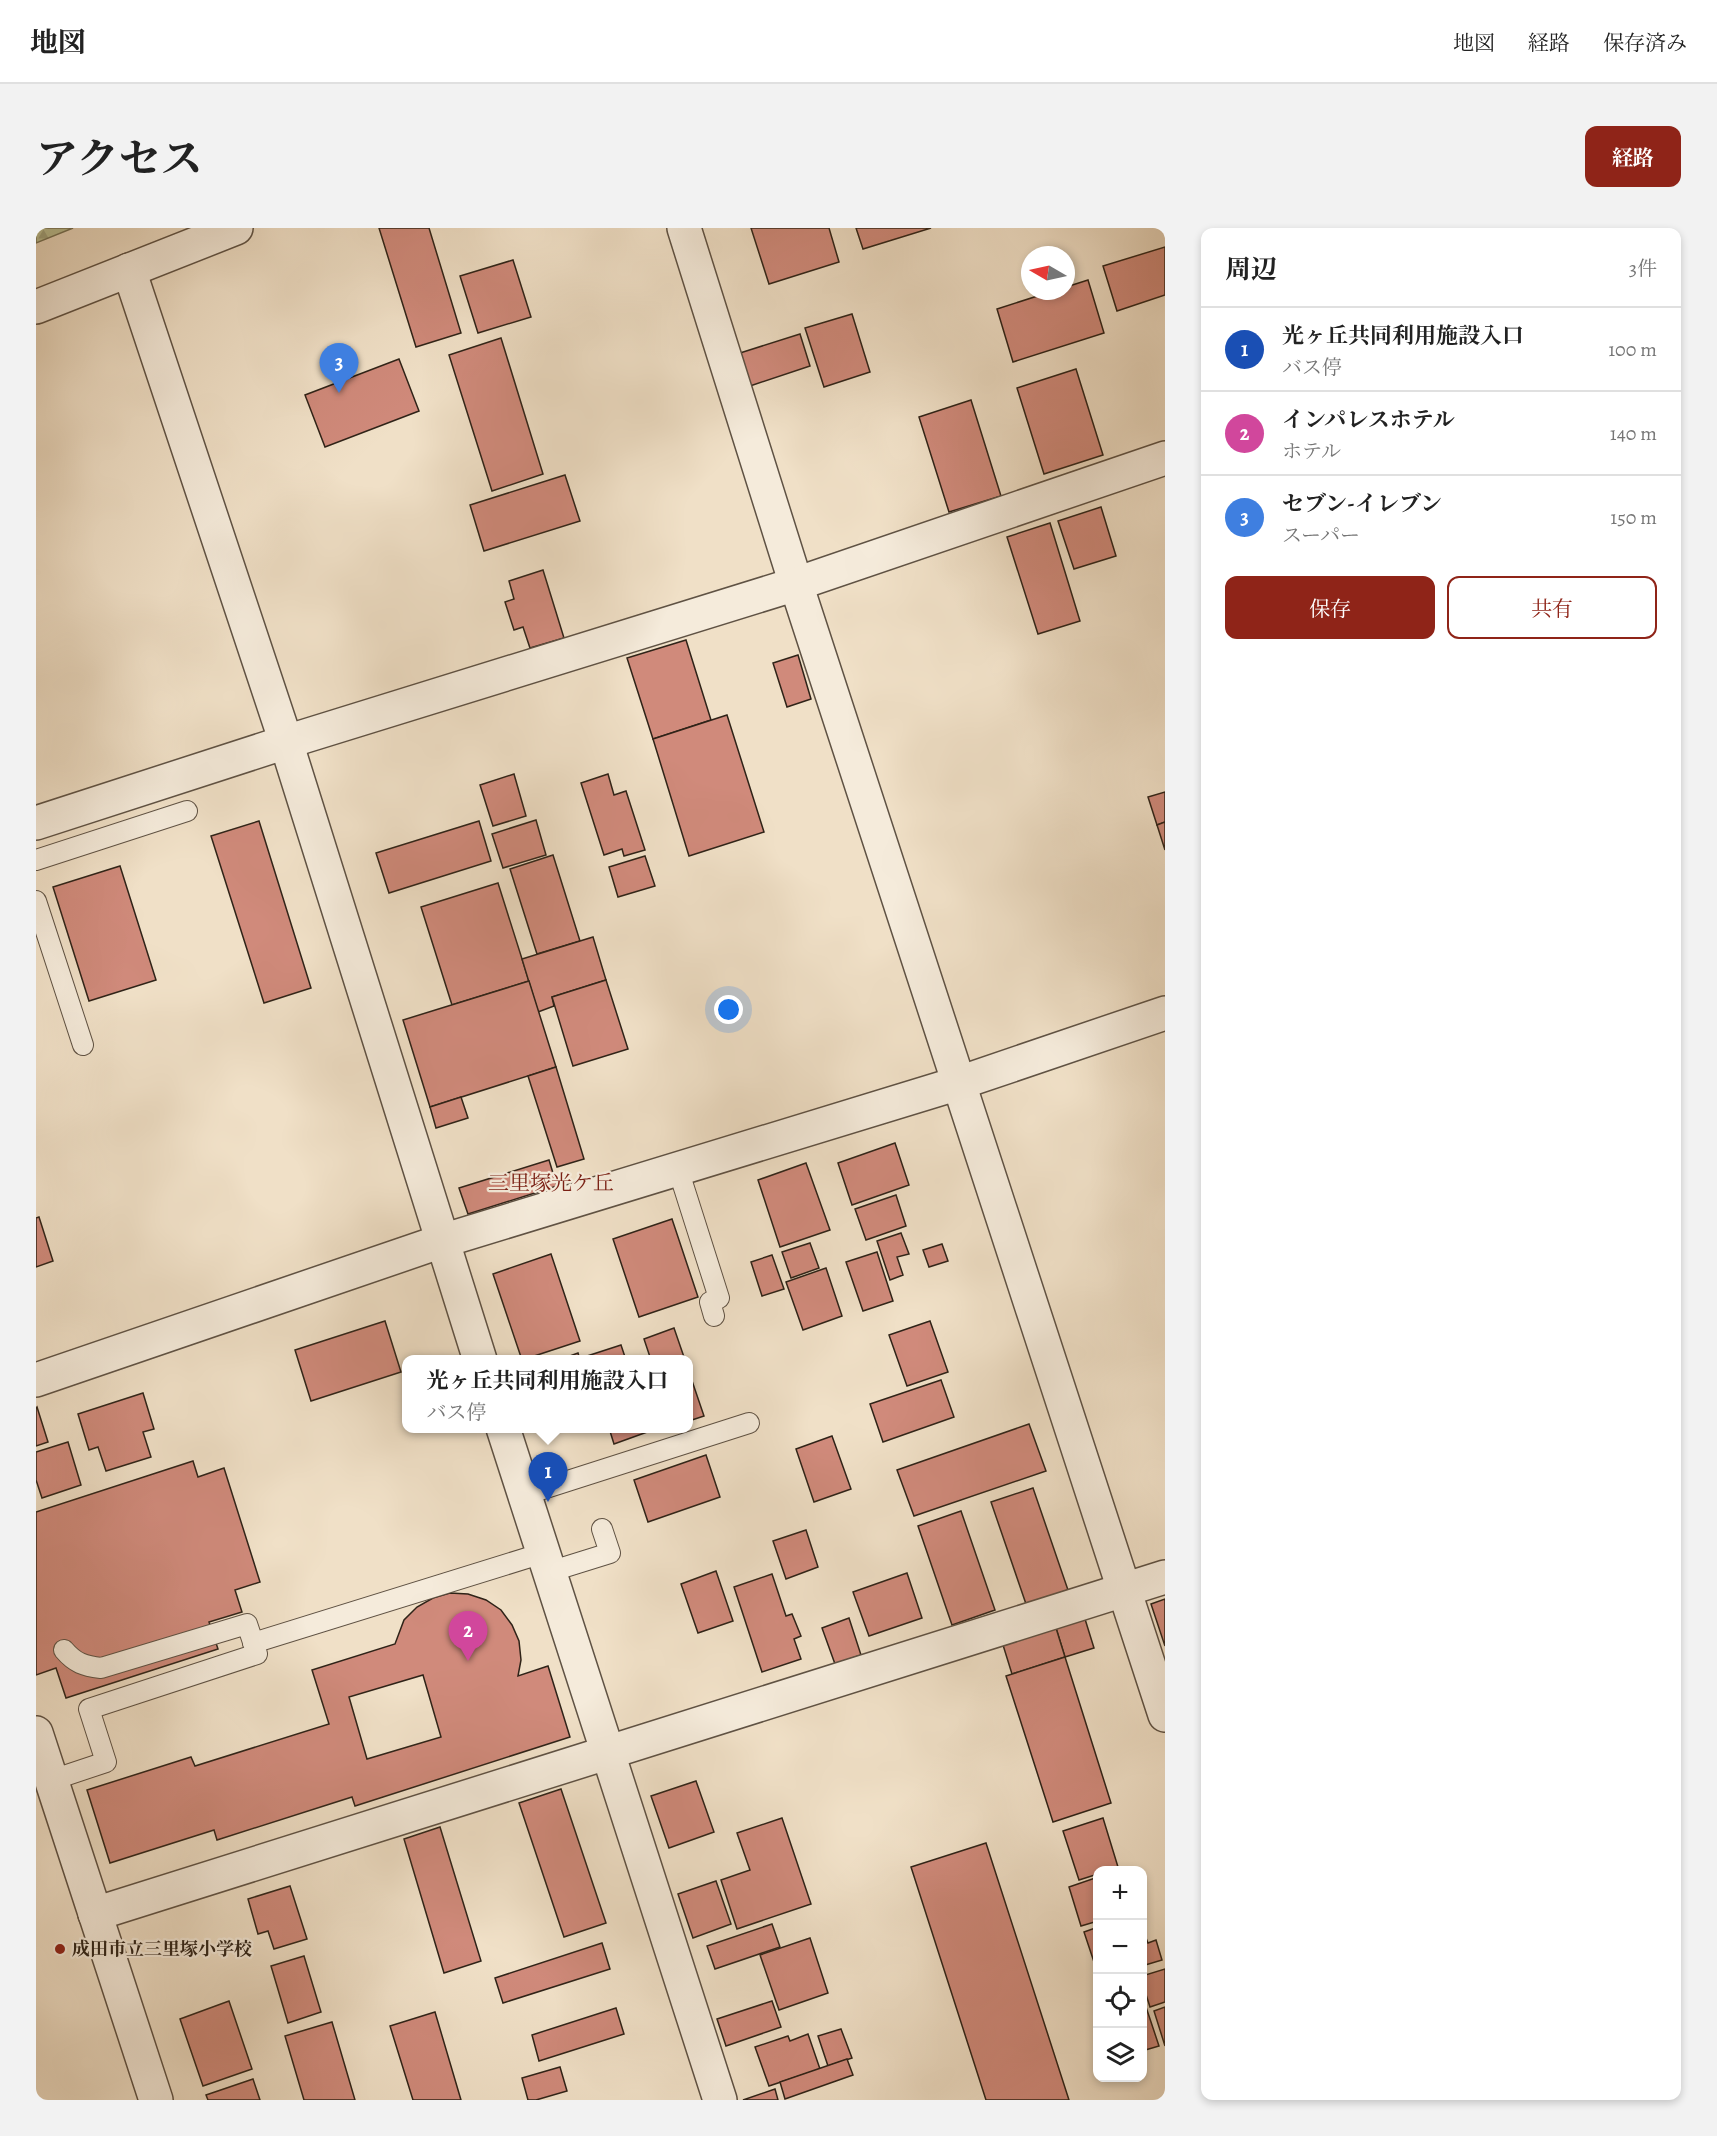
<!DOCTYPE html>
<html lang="ja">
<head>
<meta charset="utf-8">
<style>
  :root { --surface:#fff; --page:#f2f2f2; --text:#222; --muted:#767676; --line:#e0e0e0; --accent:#8f2418 }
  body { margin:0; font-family:Alegreya,"Noto Serif JP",serif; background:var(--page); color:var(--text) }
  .controls { position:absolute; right:18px; bottom:18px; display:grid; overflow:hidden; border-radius:12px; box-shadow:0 3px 9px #0003 }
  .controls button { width:54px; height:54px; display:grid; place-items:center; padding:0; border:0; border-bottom:2px solid var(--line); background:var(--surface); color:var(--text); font:30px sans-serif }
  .compass { position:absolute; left:985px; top:18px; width:54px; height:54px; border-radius:50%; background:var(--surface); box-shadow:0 3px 9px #0003; rotate:279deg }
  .you { position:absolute; left:693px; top:782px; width:21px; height:21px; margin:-15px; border:4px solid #fff; border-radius:50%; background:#1a73e8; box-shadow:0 0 0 9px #1a73e833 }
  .badge { display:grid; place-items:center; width:39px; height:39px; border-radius:50%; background:var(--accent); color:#fff; font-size:20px; font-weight:700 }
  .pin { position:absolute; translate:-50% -50px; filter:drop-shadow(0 2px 3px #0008) }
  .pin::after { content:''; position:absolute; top:32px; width:21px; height:18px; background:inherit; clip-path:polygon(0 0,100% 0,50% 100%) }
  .popup { position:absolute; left:366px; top:1127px; width:291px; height:78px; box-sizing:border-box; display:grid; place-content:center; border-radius:12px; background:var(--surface); filter:drop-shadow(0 2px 4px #0005); font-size:20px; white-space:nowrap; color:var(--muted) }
  .popup b { font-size:22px; color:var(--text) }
  .popup::after { content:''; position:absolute; left:50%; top:100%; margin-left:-12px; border:12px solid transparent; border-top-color:var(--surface) }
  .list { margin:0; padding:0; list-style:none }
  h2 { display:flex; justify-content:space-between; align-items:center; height:78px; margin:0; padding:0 24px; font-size:26px }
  h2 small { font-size:20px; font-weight:400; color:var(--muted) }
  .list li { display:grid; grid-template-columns:39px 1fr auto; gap:18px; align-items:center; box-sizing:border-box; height:84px; padding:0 24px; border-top:2px solid var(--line) }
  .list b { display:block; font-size:22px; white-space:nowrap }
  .list p { margin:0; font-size:20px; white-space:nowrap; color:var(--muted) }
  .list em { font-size:20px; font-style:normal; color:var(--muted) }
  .actions { display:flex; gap:12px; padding:18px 24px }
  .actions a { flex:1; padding:14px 0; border:2px solid var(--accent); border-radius:12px; text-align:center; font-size:21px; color:var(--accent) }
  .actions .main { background:var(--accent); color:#fff }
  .icon { flex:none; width:33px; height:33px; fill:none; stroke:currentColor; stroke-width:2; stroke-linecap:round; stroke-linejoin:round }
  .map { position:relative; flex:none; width:1129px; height:1872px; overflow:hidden; border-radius:12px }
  header { display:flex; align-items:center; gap:36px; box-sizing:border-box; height:84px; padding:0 30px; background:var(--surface); border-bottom:2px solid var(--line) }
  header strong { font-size:28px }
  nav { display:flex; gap:33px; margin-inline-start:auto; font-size:21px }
  .intro { display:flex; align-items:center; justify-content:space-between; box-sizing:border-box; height:144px; padding:0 36px }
  h1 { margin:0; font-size:42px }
  .button { padding:15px 27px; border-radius:12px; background:var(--accent); color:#fff; font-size:21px; font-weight:700 }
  main { display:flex; gap:36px; padding:0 36px }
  aside { flex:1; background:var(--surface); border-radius:12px; box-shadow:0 3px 9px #0003 }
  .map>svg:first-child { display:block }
  .forest { fill:url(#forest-firs); stroke:#747257; stroke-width:1.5 }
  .building { fill:#d08a7b; stroke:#2f2318; stroke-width:1.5; fill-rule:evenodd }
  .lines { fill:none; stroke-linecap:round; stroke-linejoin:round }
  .service-casing { stroke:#5f5244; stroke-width:22 }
  .minor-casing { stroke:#5f5244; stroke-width:36 }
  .tertiary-casing { stroke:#5f5244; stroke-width:36 }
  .service { stroke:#f5ebdb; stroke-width:20 }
  .minor { stroke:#f5ebdb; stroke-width:33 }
  .tertiary { stroke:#f5ebdb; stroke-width:33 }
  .poi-dot { fill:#8f2418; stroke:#f5ebdb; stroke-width:2 }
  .labels { text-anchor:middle; stroke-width:4.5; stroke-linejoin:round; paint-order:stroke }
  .poi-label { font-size:18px; font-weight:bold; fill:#2f2318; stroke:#f5ebdb; text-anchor:start }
  .quarter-label { font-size:21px; fill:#7a1f14; stroke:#f5ebdb }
</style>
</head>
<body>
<header>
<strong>地図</strong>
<nav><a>地図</a><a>経路</a><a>保存済み</a></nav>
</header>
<div class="intro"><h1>アクセス</h1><a class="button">経路</a></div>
<main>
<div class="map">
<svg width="1129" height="1872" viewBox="0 0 1129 1872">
  <defs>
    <pattern id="forest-firs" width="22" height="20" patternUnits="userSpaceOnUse" patternTransform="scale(1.5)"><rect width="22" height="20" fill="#bac296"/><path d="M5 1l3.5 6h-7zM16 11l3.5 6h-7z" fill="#a0a681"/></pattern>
  </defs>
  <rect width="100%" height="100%" fill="#f0e0c7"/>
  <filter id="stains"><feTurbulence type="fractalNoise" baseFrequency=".00333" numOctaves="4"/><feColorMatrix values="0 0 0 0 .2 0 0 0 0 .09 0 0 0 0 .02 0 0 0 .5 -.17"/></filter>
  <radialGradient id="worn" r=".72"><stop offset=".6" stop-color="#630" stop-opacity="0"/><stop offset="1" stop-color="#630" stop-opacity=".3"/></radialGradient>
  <!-- forest -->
  <path class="forest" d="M0,0h37l-37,15z"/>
  <!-- building -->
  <g class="building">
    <path d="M343,0h50l32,105 -45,14z"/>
    <path d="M715,0h78l10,34 -70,22z"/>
    <path d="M820,0h75l-68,21z"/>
    <path d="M1129,19v48l-48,16 -14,-45z"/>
    <path d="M477,32l18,57 -53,16 -18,-57z"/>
    <path d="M1052,52l16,53 -91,29 -16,-53 56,-18h13v-4z"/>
    <path d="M816,86l18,58 -46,15 -19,-59z"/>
    <path d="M764,106l10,32 -60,20 -10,-33z"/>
    <path d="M465,110l42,136 -51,17 -43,-136z"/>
    <path d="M363,131l20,52 -94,36 -20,-52z"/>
    <path d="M1040,141l27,86 -59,19 -27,-86z"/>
    <path d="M935,172l30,96 -52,16 -30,-95z"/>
    <path d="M529,247l15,46 -96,30 -14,-46z"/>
    <path d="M1065,279l15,49 -42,13 -16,-48z"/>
    <path d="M1014,295l30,98 -42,13 -31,-97z"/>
    <path d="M507,342l21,68 -34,10 -7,-21 -9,3 -9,-28 9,-3 -5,-18z"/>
    <path d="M650,412l25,80 -58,19 -26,-81z"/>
    <path d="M762,427l13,44 -24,8 -14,-44z"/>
    <path d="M691,487l37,117 -75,24 -36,-117z"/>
    <path d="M478,546l12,42 -33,10 -13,-41z"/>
    <path d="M572,546l6,21 12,-4 19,59 -21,6 -2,-7 -18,6 -23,-72z"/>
    <path d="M1129,564v30l-8,3 -9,-28z"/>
    <path d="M500,592l10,35 -43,13 -11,-34z"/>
    <path d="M223,593l52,167 -47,15 -53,-167z"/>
    <path d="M443,593l12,40 -102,32 -13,-40z"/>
    <path d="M1129,594v28l-8,-25z"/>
    <path d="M517,627l27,86 -43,13 -27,-85z"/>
    <path d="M609,628l10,30 -37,11 -9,-30z"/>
    <path d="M84,638l36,114 -67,21 -36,-114z"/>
    <path d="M462,655l31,98 -77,24 -31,-98z"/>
    <path d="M557,709l13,43 -54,17 2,9 -16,6 -16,-53z"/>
    <path d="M570,752l22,69 -55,17 -21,-69z"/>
    <path d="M493,753l27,86 -126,40 -27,-87z"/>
    <path d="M520,839l28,92 -27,8 -29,-91z"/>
    <path d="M425,869l7,21 -32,10 -6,-21z"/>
    <path d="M859,915l14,42 -57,20 -14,-42z"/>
    <path d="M513,932l8,26 -89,28 -9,-26z"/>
    <path d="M770,935l24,67 -50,17 -22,-67z"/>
    <path d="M860,967l10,31 -40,14 -11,-31z"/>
    <path d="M3,989l14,44 -17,6v-49z"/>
    <path d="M636,991l26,78 -59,20 -26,-78z"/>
    <path d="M865,1005l8,21 -12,3 6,18 -13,5 -13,-39z"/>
    <path d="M774,1015l9,25 -28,10 -9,-26z"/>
    <path d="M906,1016l6,17 -19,6 -6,-17z"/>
    <path d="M841,1024l16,49 -30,10 -17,-49z"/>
    <path d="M515,1026l29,87 -58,19 -29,-86z"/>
    <path d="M736,1027l12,34 -22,7 -11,-34z"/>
    <path d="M790,1040l16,48 -39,14 -17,-48z"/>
    <path d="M349,1093l16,51 -90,29 -16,-51z"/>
    <path d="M894,1093l18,51 -41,14 -18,-51z"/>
    <path d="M638,1100l11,32h-34l-7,-21z"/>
    <path d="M585,1117l5,15h-41l-1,-3z"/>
    <path d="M542,1125l2,7h-21z"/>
    <path d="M653,1144l15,44 -15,5z"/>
    <path d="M905,1152l13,37 -71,25 -13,-38z"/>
    <path d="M107,1165l11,36 -11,3 8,25 -45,14 -8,-24 -9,3 -11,-36z"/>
    <path d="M1,1179l11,35 -12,4v-38z"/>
    <path d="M993,1196l17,47 -132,45 -17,-46z"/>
    <path d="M573,1200h40l1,3 -36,13z"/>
    <path d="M796,1208l19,53 -37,13 -18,-53z"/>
    <path d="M32,1214l13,43 -39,13 -6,-18v-28z"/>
    <path d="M670,1227l14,42 -72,25 -14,-42z"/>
    <path d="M157,1233l5,16 26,-9 36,114 -25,8 7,22 -33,10 9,27 -152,49 -10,-30 -20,7v-163z"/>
    <path d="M997,1260l35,102 -42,14 -35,-102z"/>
    <path d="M925,1283l34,99 -43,15 -34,-99z"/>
    <path d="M770,1302l12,37 -32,12 -13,-38z"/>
    <path d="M680,1343l17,50 -35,12 -17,-49z"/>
    <path d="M871,1345l15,45 -53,18 -16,-44z"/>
    <path d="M736,1346l14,42 6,-2 9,22 -7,3 7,20 -39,13 -28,-85z"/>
    <path d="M414,1365l18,1 18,6 15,10 11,15 7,16 2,19 -3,16 30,-10 22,71 -215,69 -3,-9 -135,43 -3,-10 -104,33 -23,-73 104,-33 4,9 134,-42 -17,-54 83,-26 9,-24 13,-13 16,-9zM387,1447l18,62 -74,22 -18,-62z"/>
    <path d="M1129,1371v47l-14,-42z"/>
    <path d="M813,1390l12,37 -26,9 -13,-36z"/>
    <path d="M1049,1391l9,29 -29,9 -9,-29z"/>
    <path d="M1020,1400l9,29 -53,17 -9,-29z"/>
    <path d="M1029,1429l46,146 -58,19 -47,-146z"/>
    <path d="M660,1553l18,51 -45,16 -18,-52z"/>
    <path d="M525,1561l45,134 -42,14 -45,-134z"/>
    <path d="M746,1590l29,86 -74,25 -16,-49 29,-10 -13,-37z"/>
    <path d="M1067,1590l15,49 -11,3h-9v4l-19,6 -16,-49z"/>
    <path d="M404,1599l41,134 -37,12 -40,-134z"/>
    <path d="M950,1615l83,257h-83l-75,-233z"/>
    <path d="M1062,1649v44l-17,5 -12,-39z"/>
    <path d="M680,1653l15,43 -38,14 -15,-44z"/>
    <path d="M254,1658l17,53 -33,10 -6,-18 -10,3 -10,-35z"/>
    <path d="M736,1696l8,23 -65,22 -8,-23z"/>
    <path d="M1062,1699v47l-14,-42z"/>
    <path d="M1106,1700l6,15 8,-3 6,20 -20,6z"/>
    <path d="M774,1710l18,55 -49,17 -19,-55z"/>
    <path d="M566,1715l8,26 -107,34 -8,-25z"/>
    <path d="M268,1728l17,56 -33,11 -17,-57z"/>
    <path d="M1129,1741v33l-15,5 -8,-25v-6z"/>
    <path d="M1106,1767l17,51 -17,5z"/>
    <path d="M193,1773l23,68 -49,17 -23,-67z"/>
    <path d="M736,1773l9,26 -55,19 -9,-27z"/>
    <path d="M1129,1779v39l-11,-35z"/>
    <path d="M580,1780l8,26 -85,27 -7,-26z"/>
    <path d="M399,1784l26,88h-48l-23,-74z"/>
    <path d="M296,1794l23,78h-51l-19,-64z"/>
    <path d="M805,1801l11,29 -24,8 -10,-30z"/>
    <path d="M772,1806l12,35 -51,17 -14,-39 33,-11 2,5z"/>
    <path d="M811,1831l6,16 -68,24 -5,-17z"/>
    <path d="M524,1839l7,24 -31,9h-8l-6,-22z"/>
    <path d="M217,1851l7,21h-52l-2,-5z"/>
    <path d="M739,1861l3,11h-35z"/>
  </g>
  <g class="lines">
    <!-- service casing -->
    <g class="service-casing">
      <g id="service">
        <path d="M0,632l151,-49"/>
        <path d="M0,673l47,144"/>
        <path d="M642,941l41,129 -9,4 4,14"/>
        <path d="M488,1267l225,-72"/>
        <path d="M513,1344l61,-19 -8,-24"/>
        <path d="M217,1415l290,-90"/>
        <path d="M16,1552l54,-18 -17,-53 168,-55 -10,-30 -146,44c-17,-2 -26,-5 -37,-18"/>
      </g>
    </g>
    <!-- minor casing -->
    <g class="minor-casing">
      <g id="minor">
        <path d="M648,0l112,356 369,1131"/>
        <path d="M0,595l250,-81 510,-158 369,-126"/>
        <path d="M0,1152l406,-139 517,-158 206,-70"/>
        <path d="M0,1505l120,367"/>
        <path d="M59,1686l1070,-337"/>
      </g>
    </g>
    <!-- tertiary casing -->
    <g class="tertiary-casing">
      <g id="tertiary">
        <path d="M93,42l157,472 194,618"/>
        <path d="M0,79l200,-79"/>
        <path d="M467,1200l217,672"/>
      </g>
    </g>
    <!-- service -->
    <use href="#service" class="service"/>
    <!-- minor -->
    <use href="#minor" class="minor"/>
    <!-- tertiary -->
    <use href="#tertiary" class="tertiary"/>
  </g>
  <!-- markers -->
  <circle class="poi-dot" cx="24" cy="1721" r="6"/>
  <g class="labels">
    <!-- poi labels -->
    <g class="poi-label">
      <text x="36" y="1727">成田市立三里塚小学校</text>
    </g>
    <!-- quarter labels -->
    <g class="quarter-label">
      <text x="515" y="962">三里塚光ケ丘</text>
    </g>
  </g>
  <rect width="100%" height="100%" filter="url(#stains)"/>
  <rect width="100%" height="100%" fill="url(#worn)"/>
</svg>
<div class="controls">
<button>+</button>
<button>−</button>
<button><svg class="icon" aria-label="locate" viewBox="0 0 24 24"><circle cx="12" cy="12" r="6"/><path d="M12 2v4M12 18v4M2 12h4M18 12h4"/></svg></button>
<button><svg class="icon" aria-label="layers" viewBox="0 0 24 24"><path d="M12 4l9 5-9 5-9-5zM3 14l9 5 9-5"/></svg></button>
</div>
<svg class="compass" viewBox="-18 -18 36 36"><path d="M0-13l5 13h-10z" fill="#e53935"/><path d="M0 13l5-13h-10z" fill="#767676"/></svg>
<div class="you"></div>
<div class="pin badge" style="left:512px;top:1274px;background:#1a4fb4">1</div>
<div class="popup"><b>光ヶ丘共同利用施設入口</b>バス停</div>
<div class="pin badge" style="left:432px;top:1433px;background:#d1479c">2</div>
<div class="pin badge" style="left:303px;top:165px;background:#3f7fe0">3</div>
</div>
<aside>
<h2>周辺<small>3件</small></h2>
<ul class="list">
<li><span class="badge" style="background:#1a4fb4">1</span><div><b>光ヶ丘共同利用施設入口</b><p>バス停</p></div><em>100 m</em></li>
<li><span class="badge" style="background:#d1479c">2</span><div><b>インパレスホテル</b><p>ホテル</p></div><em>140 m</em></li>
<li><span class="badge" style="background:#3f7fe0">3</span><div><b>セブン-イレブン</b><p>スーパー</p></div><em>150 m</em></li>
</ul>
<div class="actions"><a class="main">保存</a><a>共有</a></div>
</aside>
</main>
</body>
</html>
